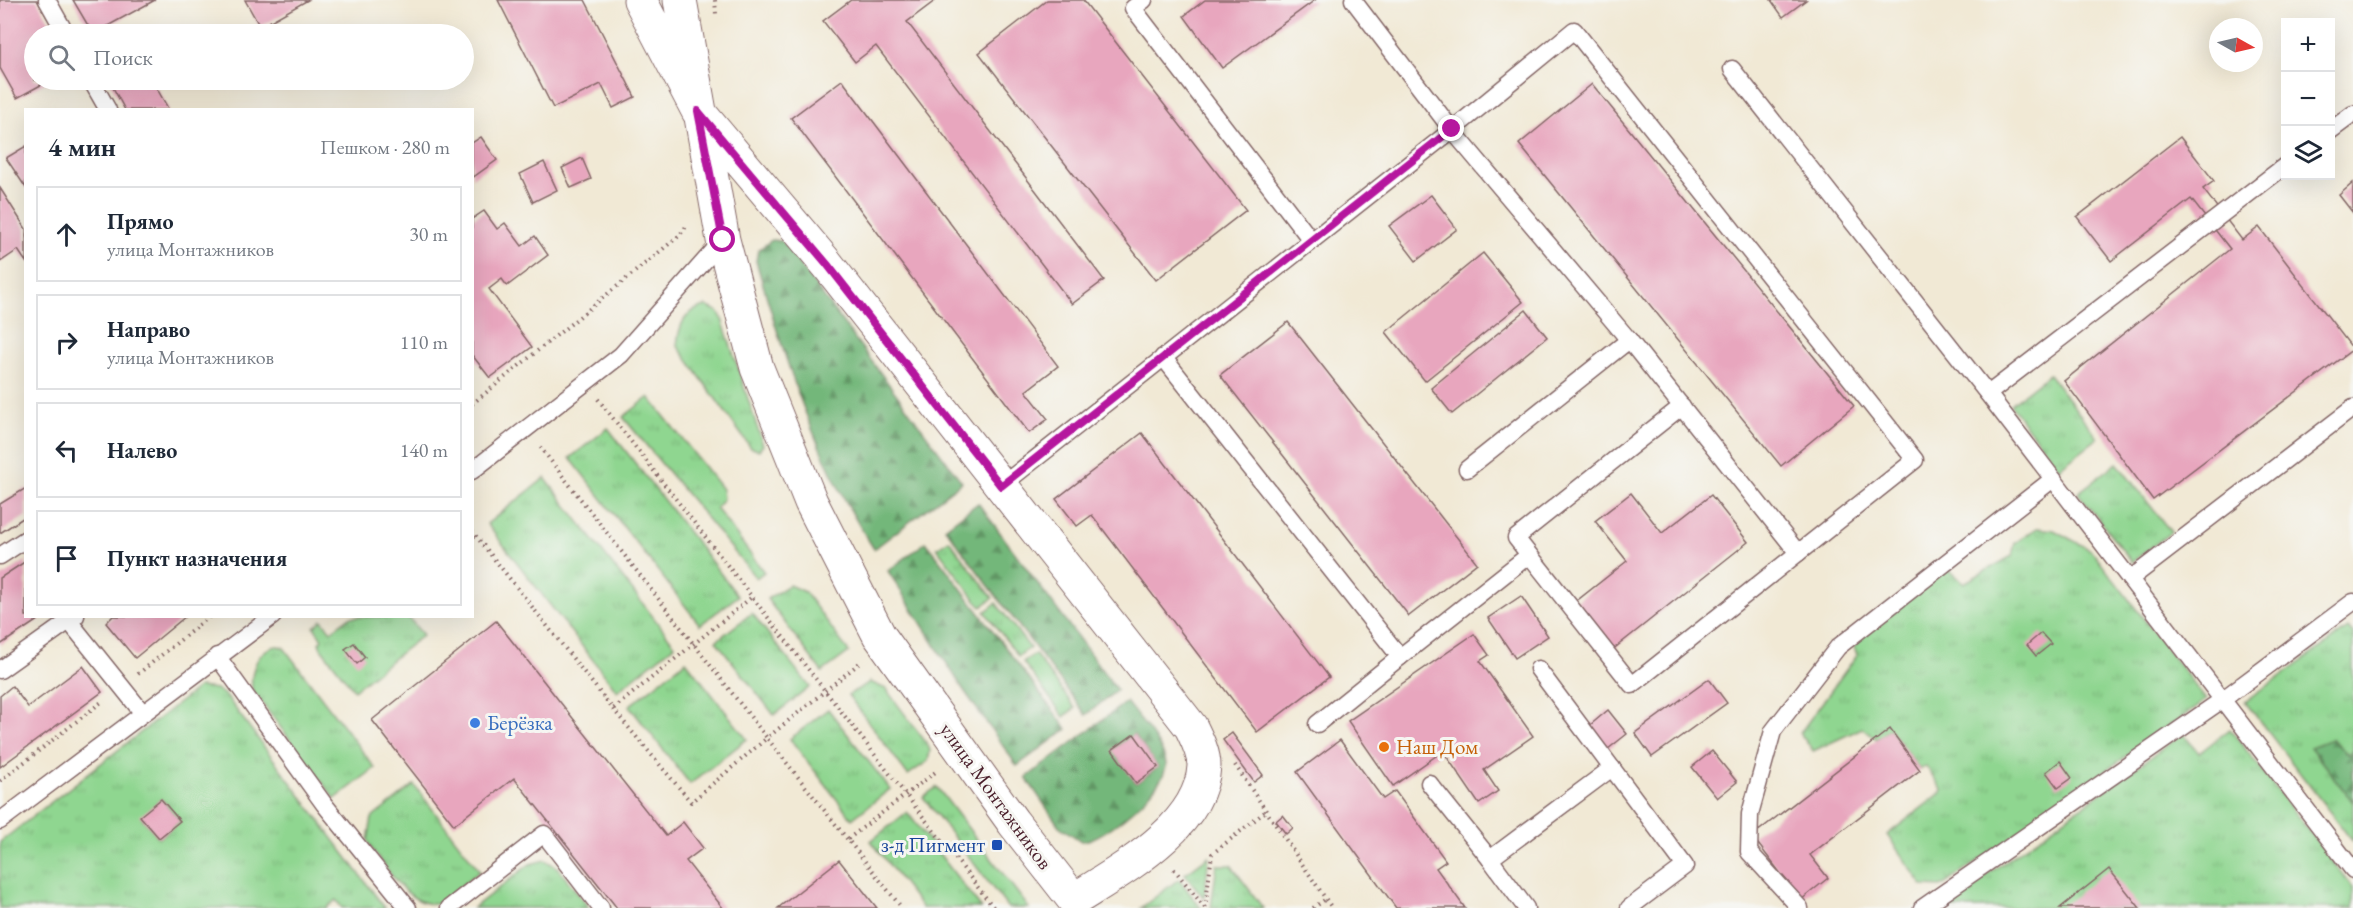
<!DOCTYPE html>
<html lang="ru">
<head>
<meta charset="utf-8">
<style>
  :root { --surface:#fff; --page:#f6f6f7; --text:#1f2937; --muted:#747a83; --line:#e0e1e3 }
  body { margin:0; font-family:"EB Garamond",serif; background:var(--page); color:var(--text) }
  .controls { position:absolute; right:18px; top:18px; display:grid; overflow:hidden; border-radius:0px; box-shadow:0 6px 24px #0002 }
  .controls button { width:54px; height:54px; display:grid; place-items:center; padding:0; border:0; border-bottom:2px solid var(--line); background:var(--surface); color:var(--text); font:30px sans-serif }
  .compass { position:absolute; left:2209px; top:18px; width:54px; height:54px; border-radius:50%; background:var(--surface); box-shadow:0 6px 24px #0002; rotate:98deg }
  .stop { position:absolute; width:18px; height:18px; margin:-14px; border:4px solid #b5179e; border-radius:50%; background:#fff }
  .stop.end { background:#b5179e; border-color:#fff; box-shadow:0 2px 6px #0008 }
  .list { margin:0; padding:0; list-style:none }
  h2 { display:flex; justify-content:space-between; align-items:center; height:78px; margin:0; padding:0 24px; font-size:26px }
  h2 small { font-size:20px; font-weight:400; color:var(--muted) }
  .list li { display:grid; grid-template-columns:39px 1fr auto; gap:18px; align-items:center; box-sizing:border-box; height:96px; margin:0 12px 12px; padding:0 12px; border:2px solid var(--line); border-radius:0px }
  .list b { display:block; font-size:22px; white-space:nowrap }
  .list p { margin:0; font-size:20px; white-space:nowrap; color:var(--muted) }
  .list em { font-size:20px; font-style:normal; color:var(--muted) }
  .icon { flex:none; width:33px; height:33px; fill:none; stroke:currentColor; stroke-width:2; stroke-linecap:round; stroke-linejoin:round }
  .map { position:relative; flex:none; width:2353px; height:908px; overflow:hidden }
  .search { position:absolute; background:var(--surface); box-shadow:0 6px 24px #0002; left:24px; top:24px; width:450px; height:66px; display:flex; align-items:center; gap:15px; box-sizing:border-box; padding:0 21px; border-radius:33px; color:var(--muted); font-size:22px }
  .panel { position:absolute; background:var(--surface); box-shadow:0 6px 24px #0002; left:24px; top:108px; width:450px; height:510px; border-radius:0px }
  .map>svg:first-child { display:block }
  .grass { fill:url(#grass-tufts); stroke:#6c7a5e; stroke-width:1.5; fill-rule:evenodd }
  .forest { fill:url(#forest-firs); stroke:#5e6b52; stroke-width:1.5; fill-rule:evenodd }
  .building { fill:#e8a6be }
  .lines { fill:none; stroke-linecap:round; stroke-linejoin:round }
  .lane-casing { stroke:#846666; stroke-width:19 }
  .street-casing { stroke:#846666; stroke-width:35 }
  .path { stroke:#846666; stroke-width:4; stroke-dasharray:1.5 4.5; stroke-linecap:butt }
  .lane { stroke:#fff; stroke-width:16 }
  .street { stroke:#fff; stroke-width:33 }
  .route { stroke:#b5179e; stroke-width:8 }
  .shop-dot { fill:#3f7fe0; stroke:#f6f6f2; stroke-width:2 }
  .food-dot { fill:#e8710a; stroke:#f6f6f2; stroke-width:2 }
  .transit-dot { fill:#1a4fb4; stroke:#f6f6f2; stroke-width:2 }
  .labels { text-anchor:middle; stroke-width:6; stroke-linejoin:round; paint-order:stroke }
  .shop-label { font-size:21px; fill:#366cbe; stroke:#f6f6f2; text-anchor:start }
  .food-label { font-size:21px; fill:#c56008; stroke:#f6f6f2; text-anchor:start }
  .street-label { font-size:21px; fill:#4a1f2b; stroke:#f6f6f2 }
  .transit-label { font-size:21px; fill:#164399; stroke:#f6f6f2; text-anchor:end }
</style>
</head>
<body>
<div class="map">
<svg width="2353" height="908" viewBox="0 0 2353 908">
  <defs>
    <pattern id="grass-tufts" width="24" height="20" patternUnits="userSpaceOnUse" patternTransform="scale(1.5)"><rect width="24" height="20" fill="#8fd690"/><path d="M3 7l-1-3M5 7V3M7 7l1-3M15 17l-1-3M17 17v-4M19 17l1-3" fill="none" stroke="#7db77c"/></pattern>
    <pattern id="forest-firs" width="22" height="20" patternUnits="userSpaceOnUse" patternTransform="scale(1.5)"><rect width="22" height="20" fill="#73b77a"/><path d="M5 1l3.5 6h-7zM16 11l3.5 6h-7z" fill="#609464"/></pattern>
  </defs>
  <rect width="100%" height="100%" fill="#f6f6f2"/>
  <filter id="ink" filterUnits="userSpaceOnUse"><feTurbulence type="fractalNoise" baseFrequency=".0167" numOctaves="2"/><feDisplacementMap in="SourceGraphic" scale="12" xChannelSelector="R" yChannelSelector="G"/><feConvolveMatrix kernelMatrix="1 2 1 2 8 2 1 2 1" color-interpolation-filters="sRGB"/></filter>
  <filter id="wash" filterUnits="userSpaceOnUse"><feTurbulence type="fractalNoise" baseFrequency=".008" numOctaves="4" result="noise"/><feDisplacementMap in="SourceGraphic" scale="24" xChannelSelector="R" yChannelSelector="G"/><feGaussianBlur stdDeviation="1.35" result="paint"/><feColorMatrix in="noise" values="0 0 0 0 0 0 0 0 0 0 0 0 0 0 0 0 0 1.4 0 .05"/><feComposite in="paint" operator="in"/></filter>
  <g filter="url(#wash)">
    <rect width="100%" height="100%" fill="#f1e9d5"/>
    <!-- grass -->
    <g class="grass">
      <path d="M706,306l11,5 4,5 42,129 -4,5 -8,-2 -74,-103c2,-20 8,-35 29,-39z"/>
      <path d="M2049,374l49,64 -39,30 -49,-63z"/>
      <path d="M649,397l73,92 1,10 -7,9 48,64 -8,6 -133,-161z"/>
      <path d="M608,428l130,168 -38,29 -130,-167z"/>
      <path d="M2117,463l54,69 -39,30 -54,-69z"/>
      <path d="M545,478l130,167 -58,46 -130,-167z"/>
      <path d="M2037,528l17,2 37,20 115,150 -265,187 -18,-1 -36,-51 56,-44 -17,-25 -6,4 -30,-41 -13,10 -15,-11 -49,23 -13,-18 57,-78 -3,-9 12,-15 80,-64 18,16 48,-27 3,-13z"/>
      <path d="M949,540l44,58 -12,9 -44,-59z"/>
      <path d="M789,585l16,7 44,60 -27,20 -55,-73z"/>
      <path d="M996,603l34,45 -12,8 -33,-44z"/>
      <path d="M752,613l58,74 -36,28 -58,-74z"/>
      <path d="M350,617h58l15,18 -69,55 -33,-42 -2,-5 3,-4 -8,-12 8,-7 9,11z"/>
      <path d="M2348,628l5,6v208l-108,-140z"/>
      <path d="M278,646l6,2 91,120 -40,31 -83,-109c-2,-18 5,-42 26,-44z"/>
      <path d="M1035,654l40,54 -11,9 -41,-55z"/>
      <path d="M686,661l61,78 -57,45 -61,-78z"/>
      <path d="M870,682l16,7 42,56 2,6 -2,10 -20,14 -60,-80z"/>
      <path d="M199,687l17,2 10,7 159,212h-43l-6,-8 -10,8h-326v-66zM161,799l19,22 -21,17 -18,-21z"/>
      <path d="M828,709l62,80 -38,30 -62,-80z"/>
      <path d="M2230,729l123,159v20h-403l-4,-4 237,-170 16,19z"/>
      <path d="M414,785l66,86 -42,33c-30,3 -50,-35 -67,-56l-3,-8 4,-22z"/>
      <path d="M937,787l92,121h-21l-85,-111z"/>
      <path d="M907,812l74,96h-59l-51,-67z"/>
      <path d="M1209,856l-5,42 -19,-24z"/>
      <path d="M545,860l13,8 31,40h-116l57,-44z"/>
      <path d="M1217,865h14l32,43h-52z"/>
      <path d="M1179,879l22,29h-60z"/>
    </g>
    <!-- forest -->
    <g class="forest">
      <path d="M772,240l10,1 180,241 -88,67c-59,-90 -88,-186 -118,-288l2,-11z"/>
      <path d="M978,503l139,187 -31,25 -141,-187z"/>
      <path d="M926,542l141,187 -50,37 -54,-77 -75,-118z"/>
      <path d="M1126,702c11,14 39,45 40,62 2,22 -65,79 -85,77l-22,-15 -33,-48zM1134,734l24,33 -22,16 -23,-33z"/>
      <path d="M2331,739l17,15 5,-4v52l-43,-55z"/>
    </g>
    <g id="blocks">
      <!-- building -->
      <g class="building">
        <path d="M0,0h37l20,34h-23v46h16l-33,18 -17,-30z"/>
        <path d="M73,0h82l-62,34z"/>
        <path d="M245,0h63l-48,27z"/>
        <path d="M498,0h87l50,97 -22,11 -12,-24 -48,24z"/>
        <path d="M851,0h85l-29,22 197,258 -32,24 -196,-258 -21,16 -32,-41z"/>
        <path d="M1047,0h36l163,210 -90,70 -177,-227z"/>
        <path d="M1205,0h110l-93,68 -38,-52z"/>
        <path d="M1771,0h35l-23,17z"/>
        <path d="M109,80h43l17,30h-44z"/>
        <path d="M842,80l216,286 -32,25 22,28 -19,14 -238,-315z"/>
        <path d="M1592,84l262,322 -73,60 -262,-322z"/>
        <path d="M481,137l16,23 -25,18v-35z"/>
        <path d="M2180,137l34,44 -11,8 39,51 17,-13 94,122 -200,151 -89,-119 166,-132 -39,-50 -80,62 -34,-44z"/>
        <path d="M26,146v42l-20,-30z"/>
        <path d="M582,158l9,21 -20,9 -9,-20z"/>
        <path d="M544,162l13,28 -24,12 -13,-28z"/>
        <path d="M2353,183v30l-14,-18z"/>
        <path d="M0,188l26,41v33l-8,-12 -18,12z"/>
        <path d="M1431,195l26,34 -41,32 -27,-35z"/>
        <path d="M484,211l13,18 8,-6 17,23 13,-10 13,19 -41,31 -5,-7 -13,10 43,58 -42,31 -18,-23v-136z"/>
        <path d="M1483,253l40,49 -98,79 -39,-49z"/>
        <path d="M1526,310l21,27 -95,77 -21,-26z"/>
        <path d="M1288,322l189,241 -68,53 -189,-241z"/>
        <path d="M1142,433l187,244 -72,55 -165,-217 -15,11 -21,-27z"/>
        <path d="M26,488v28l-26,17v-29z"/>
        <path d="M1631,493l31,40 49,-38 37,47 -137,109 -37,-48 53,-42 -32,-40z"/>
        <path d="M26,561v55h18l-44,29v-67z"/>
        <path d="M1521,596l27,40 -33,22 -27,-40z"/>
        <path d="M113,616h73l-51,42 -29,-35z"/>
        <path d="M496,621l170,215 17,-14 20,26 -17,13 37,47h-106l-103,-130 -60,47 -82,-105z"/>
        <path d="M2041,633l10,11 -15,12 -9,-11z"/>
        <path d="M1474,634l15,21 -9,6 53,75 -49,34 14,21 -19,13 -36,-53 -50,35 -45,-65z"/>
        <path d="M354,643l11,14 -8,7 -12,-15z"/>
        <path d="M83,666l19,26 -102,75v-71l12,-10 16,21z"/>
        <path d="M1709,679l18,24 -75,54 -17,-24z"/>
        <path d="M1608,710l19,24 -19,15 -19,-23z"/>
        <path d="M1890,729l30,41 -110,85 18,23 -27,22 -49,-64z"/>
        <path d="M1232,733l31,42 -9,7 -31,-42z"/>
        <path d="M1134,734l24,33 -22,16 -24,-33z"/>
        <path d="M1340,740l43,59 12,-8 51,70 -10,7 29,40h-69l-99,-136z"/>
        <path d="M1712,751l25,31 -20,16 -25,-31z"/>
        <path d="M2060,761l12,17 -14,10 -12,-16z"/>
        <path d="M161,799l19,22 -21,17 -19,-22z"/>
        <path d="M1283,815l10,13 -7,6 -10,-13z"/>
        <path d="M839,860l38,48h-99z"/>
        <path d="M2109,869l31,39h-80z"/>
      </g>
    </g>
  </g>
  <g filter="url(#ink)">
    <use href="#blocks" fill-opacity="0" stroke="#846666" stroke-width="1.5"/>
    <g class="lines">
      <!-- lane casing -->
      <g class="lane-casing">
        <g id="lane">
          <path d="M47,0l19,34"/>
          <path d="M1144,0l-11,8 178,232"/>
          <path d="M1732,69l256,325 365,476"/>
          <path d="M91,80l17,30"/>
          <path d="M2330,131l23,-17"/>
          <path d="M1163,357l237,300 129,-102"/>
          <path d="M1988,394l298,-229"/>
          <path d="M1682,406l-166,132 116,147 166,-132"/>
          <path d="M1467,469l162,-129"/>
          <path d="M472,471l149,-116 102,-115"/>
          <path d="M1001,486l451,-356 122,-100 341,430 -117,93 -169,-213 -177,-210 -99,-130"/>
          <path d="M0,556l26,-17"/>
          <path d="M2130,579l223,-171"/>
          <path d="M69,621l73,91"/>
          <path d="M217,656l107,148 84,104"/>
          <path d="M1538,669l147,197 -56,42"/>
          <path d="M0,670l76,-54"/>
          <path d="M1317,724l83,-67"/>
          <path d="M1429,783l61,76"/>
          <path d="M0,821l273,-205"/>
          <path d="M449,908l95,-74 57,74"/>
          <path d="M1526,908l-36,-49 122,-91"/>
          <path d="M1800,908l-51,-56 1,-38 23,-83 65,-84 215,-168"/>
          <path d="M1922,908l300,-208 131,-98"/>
        </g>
      </g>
      <!-- street casing -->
      <g class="street-casing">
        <path id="street" d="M640,0l58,111 129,153 364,463c5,11 13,25 13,39 -3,62 -85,105 -130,134l-61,-78 -134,-187 -68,-133 -54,-134 -34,-128 -43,-240"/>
      </g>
      <!-- path -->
      <g class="path">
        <path d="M715,0l1,14"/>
        <path d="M598,399l396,509"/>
        <path d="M472,404l207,-168 9,-12"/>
        <path d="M540,447l227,291 95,-77"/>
        <path d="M472,531l141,178 139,-112"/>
        <path d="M138,674l72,-58"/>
        <path d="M613,709l78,93 76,-64 135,170"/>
        <path d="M1235,765l97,143"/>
        <path d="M0,781l104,-81"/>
        <path d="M848,839l90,-69"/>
        <path d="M1174,869l31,39"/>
        <path d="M1205,908l7,-54 54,-43"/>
        <path d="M1313,908l13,-9"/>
      </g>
      <!-- lane -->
      <use href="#lane" class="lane"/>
      <!-- street -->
      <use href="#street" class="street"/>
    </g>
  </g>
  <g class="lines" filter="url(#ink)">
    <!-- route -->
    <path class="route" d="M723,240l-25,-129 129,153 174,222 451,-357"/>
  </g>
  <!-- markers -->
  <circle class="shop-dot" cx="475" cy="723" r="6"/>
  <circle class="food-dot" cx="1384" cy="747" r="6"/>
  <rect class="transit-dot" x="991" y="839" width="12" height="12" rx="3"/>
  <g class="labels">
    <!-- shop labels -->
    <g class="shop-label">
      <text x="487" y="730">Берёзка</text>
    </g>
    <!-- food labels -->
    <g class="food-label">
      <text x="1396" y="754">Наш Дом</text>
    </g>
    <!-- street labels -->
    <g class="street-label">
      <text transform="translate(996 796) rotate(54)" y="7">улица Монтажников</text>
    </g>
    <!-- transit labels -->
    <g class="transit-label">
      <text x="985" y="852">з-д Пигмент</text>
    </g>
  </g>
</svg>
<div class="controls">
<button>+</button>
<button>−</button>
<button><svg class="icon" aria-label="layers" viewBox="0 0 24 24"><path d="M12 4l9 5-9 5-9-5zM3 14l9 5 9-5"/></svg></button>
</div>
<svg class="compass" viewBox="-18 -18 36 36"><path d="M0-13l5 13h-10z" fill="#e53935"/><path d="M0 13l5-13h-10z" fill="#747a83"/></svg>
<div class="stop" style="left:723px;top:240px"></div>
<div class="stop end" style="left:1452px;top:129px"></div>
<div class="search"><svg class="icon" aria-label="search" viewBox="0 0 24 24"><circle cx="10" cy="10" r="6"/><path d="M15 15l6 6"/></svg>Поиск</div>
<section class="panel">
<h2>4 мин<small>Пешком · 280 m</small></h2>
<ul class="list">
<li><svg class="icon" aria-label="ahead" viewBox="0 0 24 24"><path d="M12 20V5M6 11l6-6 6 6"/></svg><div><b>Прямо</b><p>улица Монтажников</p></div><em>30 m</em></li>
<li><svg class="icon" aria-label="right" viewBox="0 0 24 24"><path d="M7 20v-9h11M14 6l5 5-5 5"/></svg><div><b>Направо</b><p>улица Монтажников</p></div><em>110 m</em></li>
<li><svg class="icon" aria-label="left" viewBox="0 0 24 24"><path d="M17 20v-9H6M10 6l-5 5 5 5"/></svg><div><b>Налево</b></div><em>140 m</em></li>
<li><svg class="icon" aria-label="arrive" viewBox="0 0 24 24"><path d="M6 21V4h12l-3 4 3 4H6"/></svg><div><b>Пункт назначения</b></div></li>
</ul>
</section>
</div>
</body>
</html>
